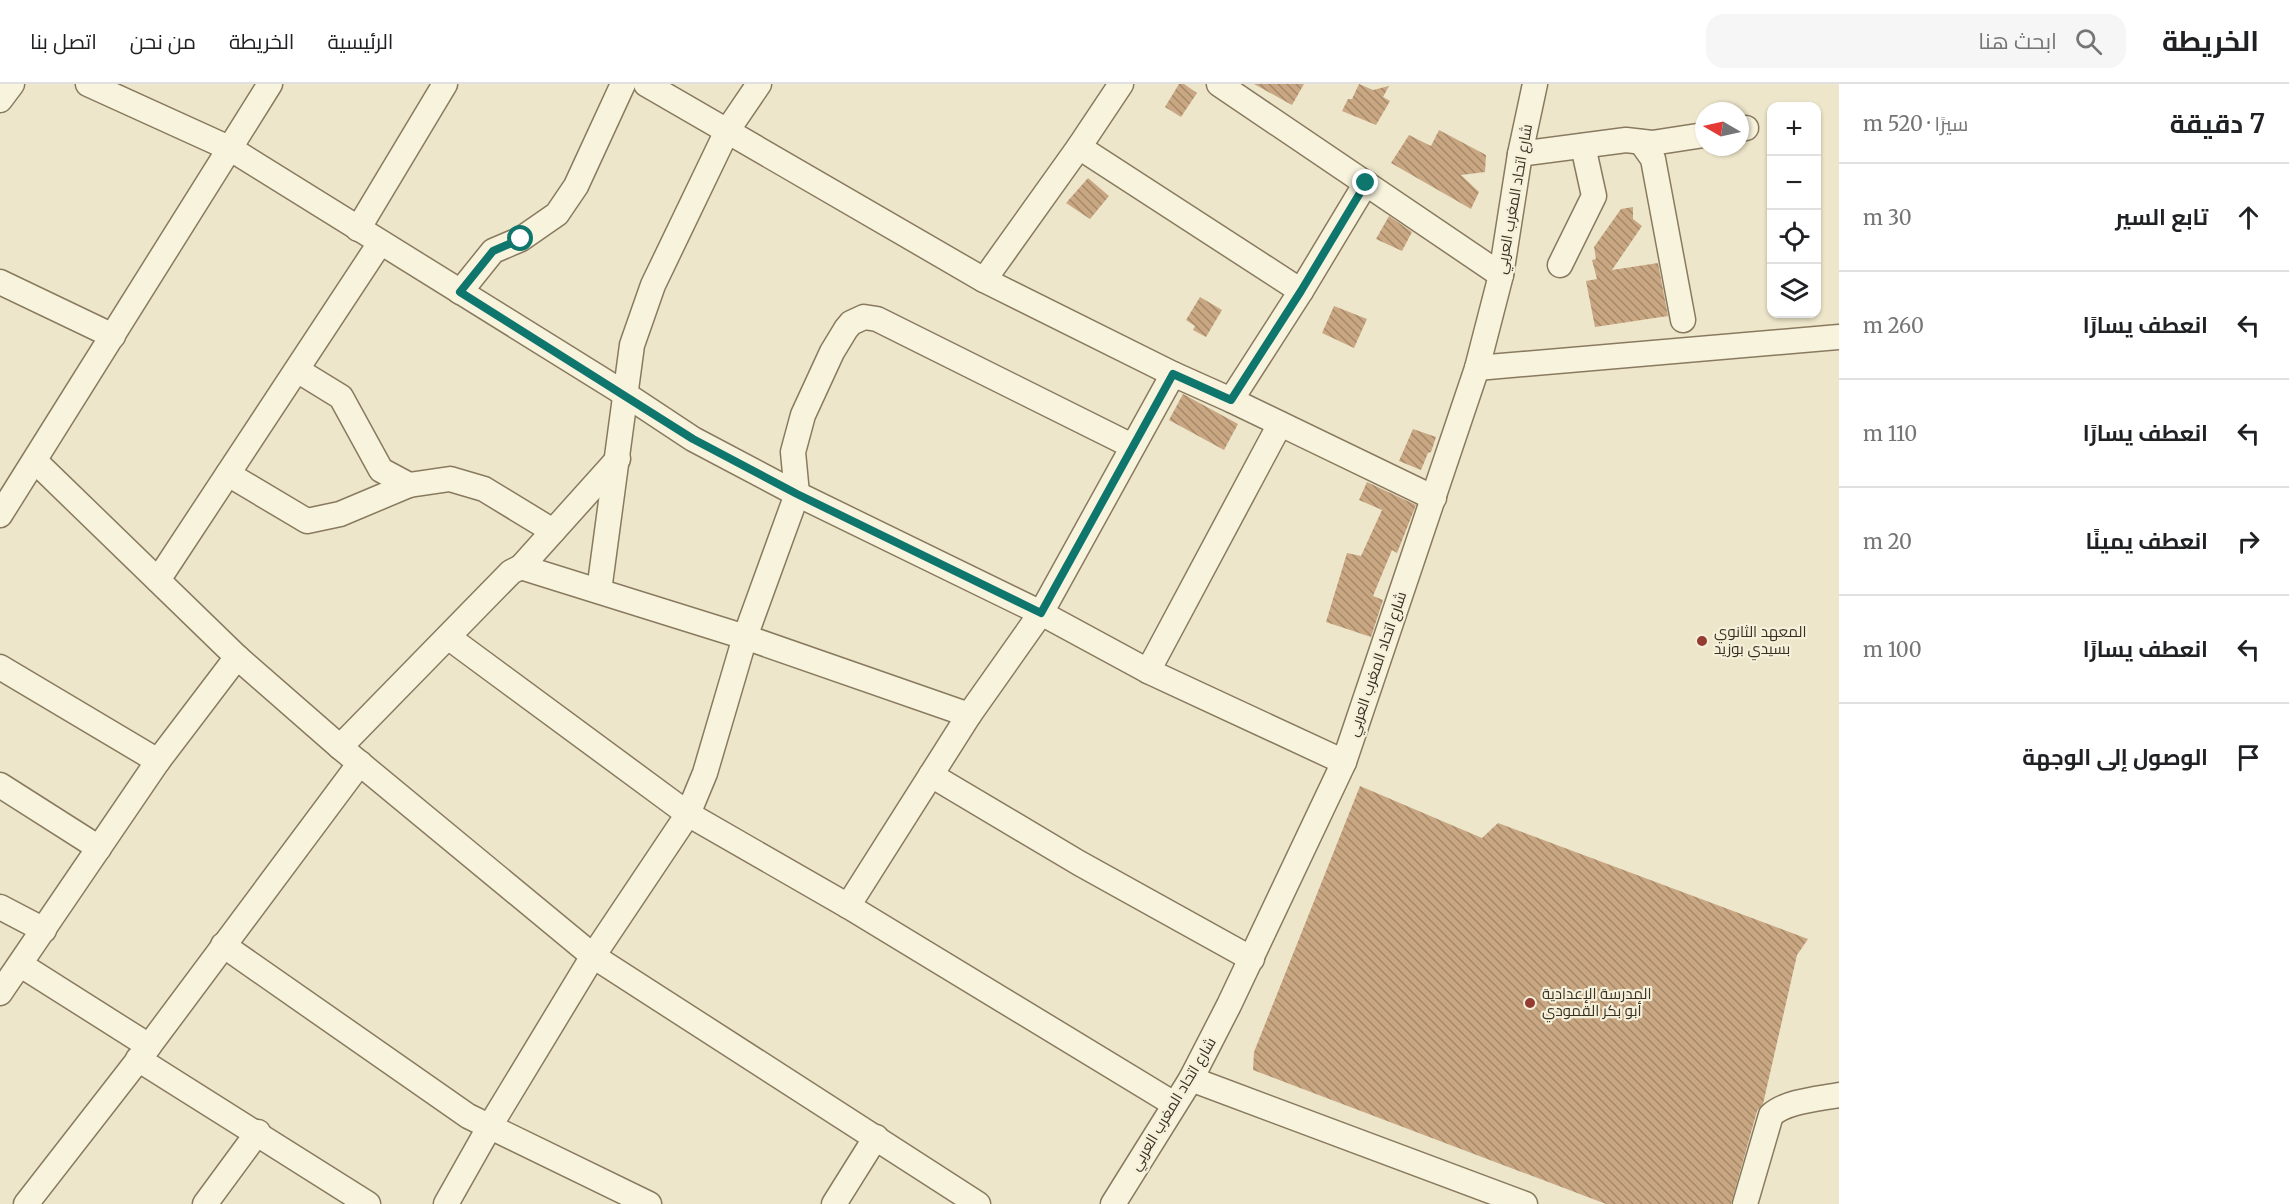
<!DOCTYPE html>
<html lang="ar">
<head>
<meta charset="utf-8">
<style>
  :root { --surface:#fff; --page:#f6f6f6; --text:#202124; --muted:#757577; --line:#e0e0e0 }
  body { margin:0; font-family:Merriweather,Cairo,serif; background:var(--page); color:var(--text); direction:rtl }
  .controls { position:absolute; right:18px; top:18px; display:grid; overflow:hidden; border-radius:12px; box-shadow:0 2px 4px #0004 }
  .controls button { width:54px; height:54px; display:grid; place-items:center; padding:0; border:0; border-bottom:2px solid var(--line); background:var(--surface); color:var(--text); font:30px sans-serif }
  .compass { position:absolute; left:1695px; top:18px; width:54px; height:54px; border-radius:50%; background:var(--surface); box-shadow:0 2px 4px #0004; rotate:279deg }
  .stop { position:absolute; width:18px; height:18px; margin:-14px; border:4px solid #0f766e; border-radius:50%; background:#fff }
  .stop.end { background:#0f766e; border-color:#fff; box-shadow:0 2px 6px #0008 }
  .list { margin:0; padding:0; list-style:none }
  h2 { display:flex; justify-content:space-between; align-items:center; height:78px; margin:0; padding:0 24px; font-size:26px }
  h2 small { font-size:20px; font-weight:400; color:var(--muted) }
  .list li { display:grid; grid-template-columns:39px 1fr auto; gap:18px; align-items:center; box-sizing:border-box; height:108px; padding:0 24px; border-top:2px solid var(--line) }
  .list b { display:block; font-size:22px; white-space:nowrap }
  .list em { font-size:20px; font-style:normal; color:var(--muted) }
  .icon { flex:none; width:33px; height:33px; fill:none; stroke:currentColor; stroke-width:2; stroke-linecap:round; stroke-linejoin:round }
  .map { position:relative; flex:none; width:1839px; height:1120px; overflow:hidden; direction:ltr }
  header { display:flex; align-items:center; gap:36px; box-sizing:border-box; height:84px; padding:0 30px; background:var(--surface); border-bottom:2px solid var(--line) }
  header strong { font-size:28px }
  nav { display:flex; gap:33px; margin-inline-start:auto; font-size:21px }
  .search { width:420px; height:54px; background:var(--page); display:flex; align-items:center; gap:15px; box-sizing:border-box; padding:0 21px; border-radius:18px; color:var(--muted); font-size:22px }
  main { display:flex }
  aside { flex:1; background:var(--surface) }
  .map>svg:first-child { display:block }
  .building { fill:url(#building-back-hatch) }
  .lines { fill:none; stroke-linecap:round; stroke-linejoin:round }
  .minor-casing { stroke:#897a5f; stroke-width:27 }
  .minor { stroke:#f8f3dd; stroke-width:24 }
  .route { stroke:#0f766e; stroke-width:8 }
  .poi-dot { fill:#953c32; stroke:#f5f0d9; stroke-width:2 }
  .labels { text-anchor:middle; stroke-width:4.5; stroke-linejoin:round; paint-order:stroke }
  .street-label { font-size:15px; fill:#3a3022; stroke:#f5f0d9 }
  .poi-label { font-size:15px; fill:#3a3022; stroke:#f5f0d9; text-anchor:start }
</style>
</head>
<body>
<header>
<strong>الخريطة</strong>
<div class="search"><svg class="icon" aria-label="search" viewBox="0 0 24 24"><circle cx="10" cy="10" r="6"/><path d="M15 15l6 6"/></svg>ابحث هنا</div>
<nav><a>الرئيسية</a><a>الخريطة</a><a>من نحن</a><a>اتصل بنا</a></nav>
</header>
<main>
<aside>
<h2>7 دقيقة<small>سيرًا · 520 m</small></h2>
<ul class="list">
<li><svg class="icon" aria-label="ahead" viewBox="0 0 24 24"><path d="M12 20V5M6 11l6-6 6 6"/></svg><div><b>تابع السير</b></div><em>30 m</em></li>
<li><svg class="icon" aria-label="left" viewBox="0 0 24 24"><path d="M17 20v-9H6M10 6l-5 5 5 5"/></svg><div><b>انعطف يسارًا</b></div><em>260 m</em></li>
<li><svg class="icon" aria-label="left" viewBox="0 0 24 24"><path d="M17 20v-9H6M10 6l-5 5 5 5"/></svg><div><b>انعطف يسارًا</b></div><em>110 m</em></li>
<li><svg class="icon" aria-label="right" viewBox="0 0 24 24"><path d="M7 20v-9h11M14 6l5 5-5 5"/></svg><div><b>انعطف يمينًا</b></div><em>20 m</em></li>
<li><svg class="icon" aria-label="left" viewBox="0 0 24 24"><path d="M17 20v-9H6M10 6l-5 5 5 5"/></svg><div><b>انعطف يسارًا</b></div><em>100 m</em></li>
<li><svg class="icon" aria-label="arrive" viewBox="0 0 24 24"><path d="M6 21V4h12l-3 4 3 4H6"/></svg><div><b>الوصول إلى الوجهة</b></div></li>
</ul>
</aside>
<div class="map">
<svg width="1839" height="1120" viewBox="0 0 1839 1120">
  <defs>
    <pattern id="building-back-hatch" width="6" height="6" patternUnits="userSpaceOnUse" patternTransform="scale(1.5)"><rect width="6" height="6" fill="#c9a782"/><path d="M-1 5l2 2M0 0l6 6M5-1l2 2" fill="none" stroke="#a4886a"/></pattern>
  </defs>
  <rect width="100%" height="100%" fill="#ede6ca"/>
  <!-- building -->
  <g class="building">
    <path d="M1179,0h5l13,9 -16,24 -16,-10z"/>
    <path d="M1254,0h50l-12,21z"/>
    <path d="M1359,0l14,6 16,-4 -6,11 7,4 -14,24 -34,-14 6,-12h4z"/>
    <path d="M1439,46l47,25 -1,17 -24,3 18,17 -8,17 -80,-46 18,-28 22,11z"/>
    <path d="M1088,94l21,18 -19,23 -24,-16z"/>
    <path d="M1633,123v12l9,7 -30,44 46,-7 10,53 -73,11 -9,-46 11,-2 -5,-19 4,-1 -2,-12 27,-38z"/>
    <path d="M1389,132l23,16 -10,19 -26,-12z"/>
    <path d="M1200,213l22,13 -16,27 -13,-7 2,-4 -9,-6z"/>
    <path d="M1334,222l33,13 -13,29 -32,-15z"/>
    <path d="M1183,310l55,30 -14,26 -55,-30z"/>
    <path d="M1413,345l23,8 -5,15 -3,1 -7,17 -22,-9z"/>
    <path d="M1367,398l49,23 -19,48 -5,-3 -19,46 10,4 -12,37 -45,-15 21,-69 14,3 21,-46 -23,-10z"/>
    <path d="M1360,702l122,52 16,-15 310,116 -11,16 -34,149 -6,7 -26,93h-125l-353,-134 1,-18z"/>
  </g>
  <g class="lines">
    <!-- minor casing -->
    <g class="minor-casing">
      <g id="minor">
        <path d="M88,0l143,65 394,245 68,45 104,55 244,119 107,58 196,91"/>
        <path d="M646,0l338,196 189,94 58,26 203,98"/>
        <path d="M1219,0l282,191"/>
        <path d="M0,16l12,-16"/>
        <path d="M1740,45l6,-1"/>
        <path d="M1641,58l12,17 30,161"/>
        <path d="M1079,63l222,144"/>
        <path d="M1520,70l106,-14 26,3 52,-8"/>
        <path d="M358,145l87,-145"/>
        <path d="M1560,181l34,-69 -11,-50"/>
        <path d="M984,196l95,-133 42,-63"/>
        <path d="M0,198l113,54"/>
        <path d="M460,208l33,-41 28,-12 36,-25 19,-28 47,-102"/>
        <path d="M1477,284l362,-31"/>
        <path d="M297,286l44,27 40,73 28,15"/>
        <path d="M1231,316l70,-109 65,-108"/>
        <path d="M35,377l202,196 103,90 253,209 385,248"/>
        <path d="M228,390l79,47 33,-7 69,-29 41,-6 34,10 69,42"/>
        <path d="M0,431l270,-431"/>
        <path d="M521,483l224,70 224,78"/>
        <path d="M158,496l222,-337"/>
        <path d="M599,507l33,-246 21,-60 74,-154 32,-47"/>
        <path d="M448,553l240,177 160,92 326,198"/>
        <path d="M0,583l158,94"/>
        <path d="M1148,587l132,-247"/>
        <path d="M340,663l171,-175 10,-5 97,-108"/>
        <path d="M931,691l148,88 173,96"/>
        <path d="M0,701l99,63"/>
        <path d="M848,822l121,-191 72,-102 132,-239"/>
        <path d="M0,823l44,23"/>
        <path d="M223,861l245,171 181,88"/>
        <path d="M21,881l128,81"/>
        <path d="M0,909l158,-232 79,-104"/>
        <path d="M138,975l230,145"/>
        <path d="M1191,995l334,125"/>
        <path d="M26,1120l123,-158 211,-283"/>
        <path d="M205,1120l53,-72"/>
        <path d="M446,1120l44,-78 103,-170 95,-142 17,-41 40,-136 52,-143 -4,-42 10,-37 29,-63 14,-23 5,-6 13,-6 13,2 255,127"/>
        <path d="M834,1120l42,-67"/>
        <path d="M1113,1120l78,-125 38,-74 115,-243 133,-394 24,-93 19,-121 15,-70"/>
        <path d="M1745,1120l26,-89c16,-14 47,-16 68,-20"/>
      </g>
    </g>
    <!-- minor -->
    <use href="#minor" class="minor"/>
  </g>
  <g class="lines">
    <!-- route -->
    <path class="route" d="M521,155l-28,12 -33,41 233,147 104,55 244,119 132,-239 58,26 70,-109 65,-108"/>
  </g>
  <!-- markers -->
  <g class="poi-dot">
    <circle cx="1702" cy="557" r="6"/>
    <circle cx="1530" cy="919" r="6"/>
  </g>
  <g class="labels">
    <!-- street labels -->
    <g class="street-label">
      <text transform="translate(1514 115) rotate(-80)" y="5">شارع اتحاد المغرب العربي</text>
      <text transform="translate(1377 580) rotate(-71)" y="5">شارع اتحاد المغرب العربي</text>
      <text transform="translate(1173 1020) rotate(-59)" y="5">شارع اتحاد المغرب العربي</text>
    </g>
    <!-- poi labels -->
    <g class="poi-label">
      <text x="1714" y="553">المعهد الثانوي<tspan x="1714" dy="17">بسيدي بوزيد</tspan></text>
      <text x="1542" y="915">المدرسة الإعدادية<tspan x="1542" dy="17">أبو بكر القمودي</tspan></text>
    </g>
  </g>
</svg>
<div class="controls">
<button>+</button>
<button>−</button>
<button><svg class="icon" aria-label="locate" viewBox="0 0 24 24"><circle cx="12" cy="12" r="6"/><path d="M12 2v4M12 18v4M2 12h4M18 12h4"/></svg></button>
<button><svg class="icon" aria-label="layers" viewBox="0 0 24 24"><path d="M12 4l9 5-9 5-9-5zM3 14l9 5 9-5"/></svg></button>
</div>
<svg class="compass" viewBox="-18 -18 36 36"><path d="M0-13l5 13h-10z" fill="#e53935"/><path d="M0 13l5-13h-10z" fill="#757577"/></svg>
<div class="stop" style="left:521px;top:155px"></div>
<div class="stop end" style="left:1366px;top:99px"></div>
</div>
</main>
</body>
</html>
